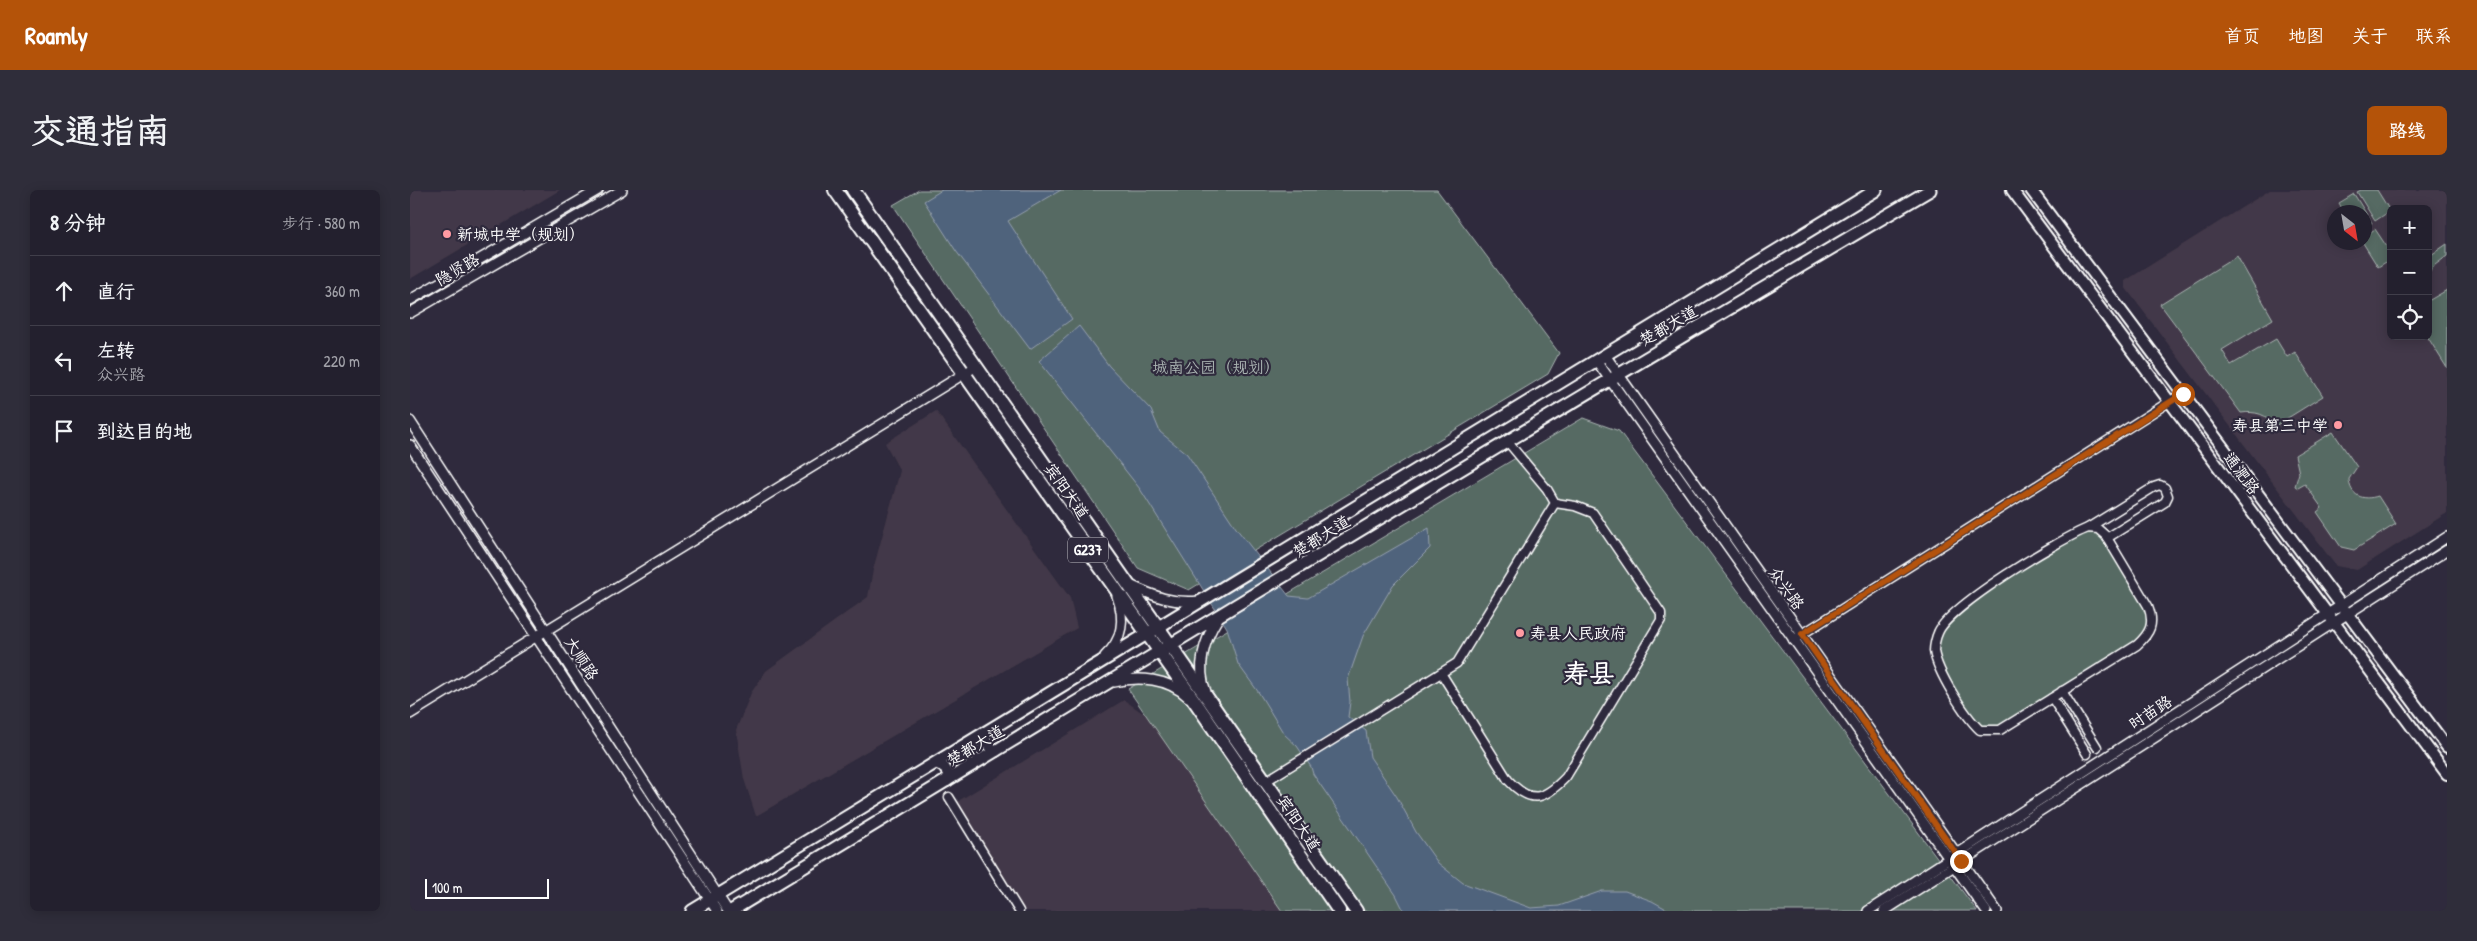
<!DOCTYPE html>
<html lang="zh">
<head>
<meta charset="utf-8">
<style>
  :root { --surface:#23202e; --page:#2f2d3a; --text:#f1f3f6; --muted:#a3a3aa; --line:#403e4a; --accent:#b45309 }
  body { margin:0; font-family:"Patrick Hand","LXGW WenKai TC",sans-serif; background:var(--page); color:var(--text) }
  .controls { position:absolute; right:15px; top:15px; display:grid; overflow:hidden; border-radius:8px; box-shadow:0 2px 12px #0003 }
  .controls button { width:45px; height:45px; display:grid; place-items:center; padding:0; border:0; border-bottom:1px solid var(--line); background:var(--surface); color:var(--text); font:25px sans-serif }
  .compass { position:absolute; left:1917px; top:15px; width:45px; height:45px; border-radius:50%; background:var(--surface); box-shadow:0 2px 12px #0003; rotate:149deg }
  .scale { position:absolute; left:15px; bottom:12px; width:124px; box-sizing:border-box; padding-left:5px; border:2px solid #fff; border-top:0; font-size:14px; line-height:18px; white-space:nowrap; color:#fff; -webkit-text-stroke:4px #2f2a3d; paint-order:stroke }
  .stop { position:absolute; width:15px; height:15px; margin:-11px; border:4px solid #b45309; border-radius:50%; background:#fff }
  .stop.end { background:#b45309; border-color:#fff; box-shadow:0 1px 5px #0008 }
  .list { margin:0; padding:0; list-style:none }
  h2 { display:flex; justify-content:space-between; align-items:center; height:65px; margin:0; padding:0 20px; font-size:21px }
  h2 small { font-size:16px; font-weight:400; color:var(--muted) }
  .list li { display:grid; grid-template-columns:32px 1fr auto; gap:15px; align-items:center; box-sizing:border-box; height:70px; padding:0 20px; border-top:1px solid var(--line) }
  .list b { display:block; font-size:19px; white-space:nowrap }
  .list p { margin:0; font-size:16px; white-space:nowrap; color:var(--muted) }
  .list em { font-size:16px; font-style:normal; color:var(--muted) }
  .icon { flex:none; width:28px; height:28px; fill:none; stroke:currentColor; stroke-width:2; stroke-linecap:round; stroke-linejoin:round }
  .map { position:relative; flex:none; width:2037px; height:721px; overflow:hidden; border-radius:8px }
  header { display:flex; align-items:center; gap:30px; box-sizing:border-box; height:70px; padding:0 25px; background:var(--accent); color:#fff }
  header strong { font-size:24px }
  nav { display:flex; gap:28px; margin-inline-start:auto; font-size:18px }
  .intro { display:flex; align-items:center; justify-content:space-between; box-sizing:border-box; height:120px; padding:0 30px }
  h1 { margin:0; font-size:35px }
  .button { padding:12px 22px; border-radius:8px; background:var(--accent); color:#fff; font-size:18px; font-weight:700 }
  main { display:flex; gap:30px; padding:0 30px }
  aside { flex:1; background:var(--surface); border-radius:8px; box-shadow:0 2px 12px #0003 }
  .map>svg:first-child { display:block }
  .built { fill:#433948; fill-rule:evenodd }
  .green { fill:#566a64; stroke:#aab4b2 }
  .water { fill:#50637b; stroke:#96a1b0 }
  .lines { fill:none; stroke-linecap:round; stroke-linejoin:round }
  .minor-casing { stroke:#fff; stroke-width:11 }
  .tertiary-casing { stroke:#fff; stroke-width:12 }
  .secondary-casing { stroke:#fff; stroke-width:14 }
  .primary-casing { stroke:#fff; stroke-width:15 }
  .trunk-casing { stroke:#fff; stroke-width:16 }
  .minor { stroke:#2f2a3d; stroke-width:8 }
  .tertiary { stroke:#2f2a3d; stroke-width:9 }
  .secondary { stroke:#2f2a3d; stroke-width:10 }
  .primary { stroke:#2f2a3d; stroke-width:11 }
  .trunk { stroke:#2f2a3d; stroke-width:12 }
  .route { stroke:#b45309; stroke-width:6 }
  .poi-dot { fill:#ff9aa2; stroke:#2f2a3d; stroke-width:2 }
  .labels { text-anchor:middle; stroke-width:4.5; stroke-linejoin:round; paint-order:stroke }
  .shield { fill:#2f2a3d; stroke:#c1bfc5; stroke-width:1 }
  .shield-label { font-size:15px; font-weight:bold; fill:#fff }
  .poi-label { font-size:16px; fill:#fff; stroke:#2f2a3d; text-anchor:start }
  .street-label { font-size:16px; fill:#fff; stroke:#2f2a3d }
  .park-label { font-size:16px; fill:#aab4b2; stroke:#2f2a3d }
  .town-label { font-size:26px; font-weight:bold; fill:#fff; stroke:#2f2a3d }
</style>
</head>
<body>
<header>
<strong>Roamly</strong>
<nav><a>首页</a><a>地图</a><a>关于</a><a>联系</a></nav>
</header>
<div class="intro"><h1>交通指南</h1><a class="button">路线</a></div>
<main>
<aside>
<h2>8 分钟<small>步行 · 580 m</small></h2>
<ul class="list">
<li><svg class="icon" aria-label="ahead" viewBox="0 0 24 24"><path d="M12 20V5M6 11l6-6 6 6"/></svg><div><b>直行</b></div><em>360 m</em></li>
<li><svg class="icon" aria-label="left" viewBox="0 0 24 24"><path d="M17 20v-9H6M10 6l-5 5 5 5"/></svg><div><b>左转</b><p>众兴路</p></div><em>220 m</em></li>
<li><svg class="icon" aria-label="arrive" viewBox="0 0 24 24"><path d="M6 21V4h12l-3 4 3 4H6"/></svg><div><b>到达目的地</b></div></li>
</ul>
</aside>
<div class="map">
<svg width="2037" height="721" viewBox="0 0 2037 721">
  <rect width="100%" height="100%" fill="#2f2a3d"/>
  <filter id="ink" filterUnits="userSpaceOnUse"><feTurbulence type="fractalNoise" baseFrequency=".02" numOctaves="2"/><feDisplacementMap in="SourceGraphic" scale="10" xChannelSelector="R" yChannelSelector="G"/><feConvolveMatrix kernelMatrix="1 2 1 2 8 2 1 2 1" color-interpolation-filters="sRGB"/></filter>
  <g filter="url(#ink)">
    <!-- built -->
    <g class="built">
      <path d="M0,0h150l-150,89z"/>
      <path d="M1860,0h177v323l-90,57 -21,-4 -211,-279v-6zM1981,19h37v127h-37zM1924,22h30v30h-30z"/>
      <path d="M526,221l134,187 7,30 -321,188 -12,-37 -8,-49 15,-37 15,-22 102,-74 5,-27 27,-99 -15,-28z"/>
      <path d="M714,510l43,30 127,181h-273l-66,-108z"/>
    </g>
    <!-- green -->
    <g class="green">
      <path d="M509,0h518l122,163 -11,21 -359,216 -51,-22 -245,-363z"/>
      <path d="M1951,0h16l13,21 -15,10 -18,-29z"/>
      <path d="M1944,4l18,29 -7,4 -1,-15h-20l-5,-9z"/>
      <path d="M1965,39l16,24v6l-13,8 -15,-24 2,-7z"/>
      <path d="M2037,54v12l-12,9 -7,9v-17z"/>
      <path d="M1827,66l36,63 -51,31 9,15 45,-26 11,18 8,-5 28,44 -48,30c-8,-12 -20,-15 -34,-13l-81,-109z"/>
      <path d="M2037,100v78l-20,-32 1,-35z"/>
      <path d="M1173,228l36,13 358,480h-695l-154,-222z"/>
      <path d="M1923,242l24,35 -8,12c1,17 14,22 29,17l18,28 -42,26 -13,-3 -24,-35 5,-4 -17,-24 -7,4 -3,-2 4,-13 -4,-18z"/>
      <path d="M1680,341l8,1 8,8 41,68 3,18 -13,17 -137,84 -17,2 -5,-3c-14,-23 -36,-48 -41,-74 -7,-38 111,-100 140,-117z"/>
    </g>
    <!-- water -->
    <g class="water">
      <path d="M532,0h119l-53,31 64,98 -42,30 -74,-98 -32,-50z"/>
      <path d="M669,136l30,40 42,44 9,22 27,22 49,74 53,68 19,2 121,-70 1,20 -37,37 -30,51 -15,43 2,23 -2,15 18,14 4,26 27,40 19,35 22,31 25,20 68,25 28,-2 43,-15h23l27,10 18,10h-266l-8,-16 -83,-121 -2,-7 -14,-21 -13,-12 -25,-41 -21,-29 -11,-36 -87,-139 -101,-128z"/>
    </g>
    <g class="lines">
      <!-- minor casing -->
      <g class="minor-casing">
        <g id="minor">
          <path d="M1678,338l10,1 8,7 42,70c7,18 2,27 -11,39l-137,85h-20c-15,-14 -43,-58 -46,-79 0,-5 2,-14 4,-18 9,-26 122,-94 150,-105z"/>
          <path d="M1678,338l66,-41 6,-2 5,3 3,8 -3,6 -58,36"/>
          <path d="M1383,450l390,-247"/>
          <path d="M1031,483l67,107c23,25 36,20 58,-3l95,-157v-7l-68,-100 -18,-7 -20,-3"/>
          <path d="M1652,501l35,56"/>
          <path d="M1642,508l35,56"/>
          <path d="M856,591l191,-118 98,-160 -8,-14 -40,-48"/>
          <path d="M539,607l70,114"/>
        </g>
      </g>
      <!-- tertiary casing -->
      <g class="tertiary-casing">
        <g id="tertiary">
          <path d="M0,110l188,-110"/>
          <path d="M0,123l212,-123"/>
          <path d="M1195,165l392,556"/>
          <path d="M1186,170l390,551"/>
          <path d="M0,231l318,490"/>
          <path d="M0,255l307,466"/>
          <path d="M720,395c23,11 43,19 69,16"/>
          <path d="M695,466c18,-16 20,-38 12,-60"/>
          <path d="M704,492c25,-6 54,-4 74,15"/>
          <path d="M796,502c-10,-25 -2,-52 12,-74"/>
          <path d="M0,524l565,-347"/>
          <path d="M1458,721l579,-374"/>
          <path d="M1474,721l563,-361"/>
        </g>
      </g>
      <!-- secondary casing -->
      <g class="secondary-casing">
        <g id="secondary">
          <path d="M1602,0l435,584"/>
          <path d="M1621,0l416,557"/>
          <path d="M575,543c0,9 2,14 11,18"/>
          <path d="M526,573l8,4 5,8 -2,6"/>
        </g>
      </g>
      <!-- primary casing -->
      <g class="primary-casing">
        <g id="primary">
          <path d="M282,721l1184,-721"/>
          <path d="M321,721c399,-241 797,-485 1199,-721"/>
        </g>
      </g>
      <!-- trunk casing -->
      <g class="trunk-casing">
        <g id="trunk">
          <path d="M425,0l363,516 141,205"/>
          <path d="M443,0l503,721"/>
        </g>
      </g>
      <!-- minor -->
      <use href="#minor" class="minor"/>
      <!-- tertiary -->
      <use href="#tertiary" class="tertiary"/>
      <!-- secondary -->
      <use href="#secondary" class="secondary"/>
      <!-- primary -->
      <use href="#primary" class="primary"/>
      <!-- trunk -->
      <use href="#trunk" class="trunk"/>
    </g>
  </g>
  <g class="lines" filter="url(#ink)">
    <!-- route -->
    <path class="route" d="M1551,671l-159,-227 381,-240"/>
  </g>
  <!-- markers -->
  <g class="poi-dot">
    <circle cx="37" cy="44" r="5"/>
    <circle cx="1928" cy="235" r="5"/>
    <circle cx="1110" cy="443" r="5"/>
  </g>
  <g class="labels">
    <!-- shield labels -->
    <rect class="shield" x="658" y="347.5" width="40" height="25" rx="4"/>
    <g class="shield-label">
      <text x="678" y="365">G237</text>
    </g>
    <!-- poi labels -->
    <g class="poi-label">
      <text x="47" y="50">新城中学（规划）</text>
      <text x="1918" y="241" text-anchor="end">寿县第三中学</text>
      <text x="1120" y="449">寿县人民政府</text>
    </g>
    <!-- street labels -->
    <g class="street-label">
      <text transform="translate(47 79) rotate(-30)" y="6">隐贤路</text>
      <text transform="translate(1258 135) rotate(-30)" y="6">楚都大道</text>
      <text transform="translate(1832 283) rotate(53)" y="6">通淝路</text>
      <text transform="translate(657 301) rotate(55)" y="6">宾阳大道</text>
      <text transform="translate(911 346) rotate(-32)" y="6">楚都大道</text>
      <text transform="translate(1377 398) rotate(55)" y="6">众兴路</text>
      <text transform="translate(172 468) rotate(57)" y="6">大顺路</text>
      <text transform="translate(1740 522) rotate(-33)" y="6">时苗路</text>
      <text transform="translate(565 555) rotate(-31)" y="6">楚都大道</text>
      <text transform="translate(889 633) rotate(56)" y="6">宾阳大道</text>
    </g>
    <!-- park labels -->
    <g class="park-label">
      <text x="806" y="183">城南公园（规划）</text>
    </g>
    <!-- town labels -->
    <g class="town-label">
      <text x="1179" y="492">寿县</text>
    </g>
  </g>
</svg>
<div class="controls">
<button>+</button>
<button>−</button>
<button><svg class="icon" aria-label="locate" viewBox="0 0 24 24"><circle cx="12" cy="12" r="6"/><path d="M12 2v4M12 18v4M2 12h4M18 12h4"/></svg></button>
</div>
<svg class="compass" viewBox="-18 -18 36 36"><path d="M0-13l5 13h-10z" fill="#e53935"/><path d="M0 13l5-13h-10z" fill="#a3a3aa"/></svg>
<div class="scale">100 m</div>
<div class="stop" style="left:1773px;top:204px"></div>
<div class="stop end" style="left:1551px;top:671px"></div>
</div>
</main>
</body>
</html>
